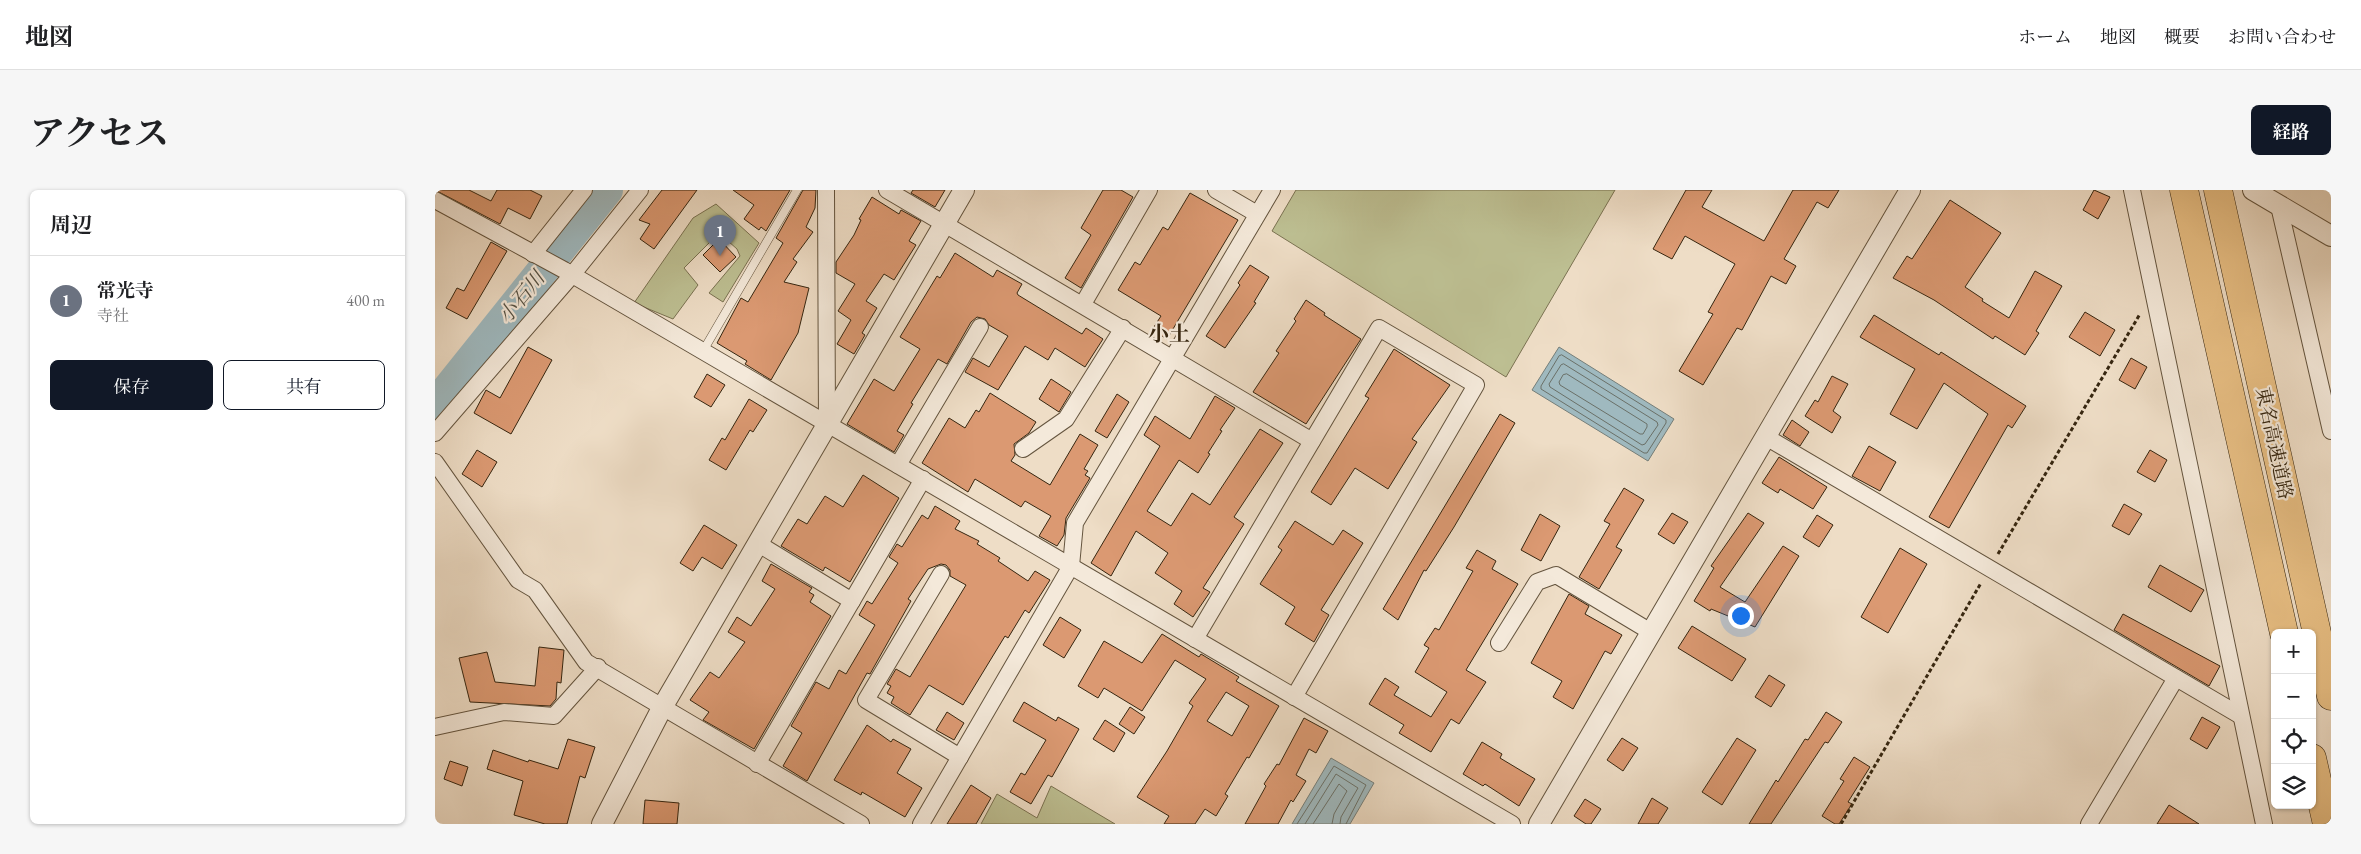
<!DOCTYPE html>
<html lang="ja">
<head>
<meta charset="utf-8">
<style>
  :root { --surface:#fff; --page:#f6f6f6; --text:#202124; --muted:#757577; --line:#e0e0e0; --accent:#111827 }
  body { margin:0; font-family:"EB Garamond","Noto Serif JP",serif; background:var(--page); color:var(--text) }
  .controls { position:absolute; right:15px; bottom:15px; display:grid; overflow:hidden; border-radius:8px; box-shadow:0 1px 4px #0004 }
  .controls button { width:45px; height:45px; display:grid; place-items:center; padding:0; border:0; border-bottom:1px solid var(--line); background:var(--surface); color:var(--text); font:25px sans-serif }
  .you { position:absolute; left:1305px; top:425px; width:18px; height:18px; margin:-12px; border:4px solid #fff; border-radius:50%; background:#1a73e8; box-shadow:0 0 0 8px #1a73e833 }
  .badge { display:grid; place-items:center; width:32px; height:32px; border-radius:50%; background:var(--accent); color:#fff; font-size:16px; font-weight:700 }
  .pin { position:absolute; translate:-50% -41px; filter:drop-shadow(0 1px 2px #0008) }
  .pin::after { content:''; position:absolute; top:26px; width:18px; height:15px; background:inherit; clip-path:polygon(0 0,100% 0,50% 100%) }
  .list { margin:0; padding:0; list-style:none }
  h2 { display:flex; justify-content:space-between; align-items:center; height:65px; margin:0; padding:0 20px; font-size:21px }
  h2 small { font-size:16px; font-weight:400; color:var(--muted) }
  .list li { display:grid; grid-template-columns:32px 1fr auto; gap:15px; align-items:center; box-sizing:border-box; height:90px; padding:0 20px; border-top:1px solid var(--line) }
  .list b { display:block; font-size:19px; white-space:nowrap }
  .list p { margin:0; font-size:16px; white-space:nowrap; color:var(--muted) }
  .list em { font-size:16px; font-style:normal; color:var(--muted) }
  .actions { display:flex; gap:10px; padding:15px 20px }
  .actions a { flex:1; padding:11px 0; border:1px solid var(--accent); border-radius:8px; text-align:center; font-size:18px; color:var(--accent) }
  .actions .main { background:var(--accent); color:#fff }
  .icon { flex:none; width:28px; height:28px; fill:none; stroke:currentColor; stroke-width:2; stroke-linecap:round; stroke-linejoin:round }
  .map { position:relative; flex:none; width:1896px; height:634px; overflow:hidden; border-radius:8px }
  header { display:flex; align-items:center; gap:30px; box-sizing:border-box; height:70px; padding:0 25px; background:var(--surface); border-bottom:1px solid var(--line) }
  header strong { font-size:24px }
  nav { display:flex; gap:28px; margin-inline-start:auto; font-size:18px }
  .intro { display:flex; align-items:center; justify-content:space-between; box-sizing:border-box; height:120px; padding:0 30px }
  h1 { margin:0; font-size:35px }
  .button { padding:12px 22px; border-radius:8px; background:var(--accent); color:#fff; font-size:18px; font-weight:700 }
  main { display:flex; gap:30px; padding:0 30px }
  aside { flex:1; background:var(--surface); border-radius:8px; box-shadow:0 1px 4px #0004 }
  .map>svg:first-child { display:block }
  .green { fill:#bdbf92; stroke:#7a7251 }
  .water { fill:#9fb9bf; stroke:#757e79 }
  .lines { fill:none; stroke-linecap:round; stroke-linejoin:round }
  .shore { stroke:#6a7068; stroke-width:1 }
  .river { stroke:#9fb9bf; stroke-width:32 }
  .building { fill:#db9972; stroke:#362610; fill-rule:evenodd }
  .service-casing { stroke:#64543e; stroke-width:9 }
  .minor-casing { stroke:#64543e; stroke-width:18 }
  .tertiary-casing { stroke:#64543e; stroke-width:22 }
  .motorway-casing { stroke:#362610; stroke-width:29 }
  .path { stroke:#362610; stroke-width:3; stroke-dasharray:4 2.5; stroke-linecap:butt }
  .service { stroke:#f4e9da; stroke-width:8 }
  .minor { stroke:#f4e9da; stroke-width:16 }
  .tertiary { stroke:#f4e9da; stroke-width:20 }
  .motorway { stroke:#e7be83; stroke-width:28 }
  .labels { text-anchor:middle; stroke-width:4.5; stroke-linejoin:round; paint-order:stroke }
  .street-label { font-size:19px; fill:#362610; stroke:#f4e9da }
  .water-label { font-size:20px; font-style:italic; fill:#565245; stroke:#f4e9da }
  .quarter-label { font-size:21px; font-weight:bold; fill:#362610; stroke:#f4e9da }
</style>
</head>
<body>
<header>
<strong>地図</strong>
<nav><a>ホーム</a><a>地図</a><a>概要</a><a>お問い合わせ</a></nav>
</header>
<div class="intro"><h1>アクセス</h1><a class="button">経路</a></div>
<main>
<aside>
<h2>周辺<small></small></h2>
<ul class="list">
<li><span class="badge" style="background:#6b7280">1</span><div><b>常光寺</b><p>寺社</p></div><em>400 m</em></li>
</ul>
<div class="actions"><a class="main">保存</a><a>共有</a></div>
</aside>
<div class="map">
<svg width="1896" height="634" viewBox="0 0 1896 634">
  <rect width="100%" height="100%" fill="#eeddc6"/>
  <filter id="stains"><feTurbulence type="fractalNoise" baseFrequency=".004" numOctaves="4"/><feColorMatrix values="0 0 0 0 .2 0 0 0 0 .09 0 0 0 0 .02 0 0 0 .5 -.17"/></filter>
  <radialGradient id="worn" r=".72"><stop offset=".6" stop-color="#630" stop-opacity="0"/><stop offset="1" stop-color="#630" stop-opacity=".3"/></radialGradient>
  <!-- green -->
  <g class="green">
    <path d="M861,0h319l-109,187 -234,-146z"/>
    <path d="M281,14l43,39 -36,59 -14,-9 31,-37 -3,-7 -18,-16 -35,35 14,17 -25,34 -39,-16 59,-85z"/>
    <path d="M616,596l64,38h-134l16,-30 40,24z"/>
  </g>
  <!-- water -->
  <g class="water">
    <path d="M1124,157l115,72 -26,42 -116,-71z"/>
    <path d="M896,568l43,25 -24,41h-58z"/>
  </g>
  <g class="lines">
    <!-- shore -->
    <g class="shore">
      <path d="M1127,165l104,65v3l-19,30h-3l-103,-64v-3l18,-30z"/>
      <path d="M1129,174l93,58 1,3 -13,19 -3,1 -92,-58 -1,-3 12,-19z"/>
      <path d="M1132,184l80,50v3l-4,7h-3l-80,-49 -1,-3 4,-7z"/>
      <path d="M862,634l37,-58 32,19 -20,39"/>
      <path d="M870,634l31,-50 22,14 -17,29 -1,7"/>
      <path d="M878,634l26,-40 8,7 -13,23 -2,10"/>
    </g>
    <!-- river -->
    <path class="river" d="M0,215l172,-215"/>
  </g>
  <!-- building -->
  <g class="building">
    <path d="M0,0h34l22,11 6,-11h33l12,6 -12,23 -22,-11 -8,16z"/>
    <path d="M227,0h35l-43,59 -14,-10 10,-15 -11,-4z"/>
    <path d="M298,0h57l-24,41 -5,-4 -2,3 -15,-11 10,-14z"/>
    <path d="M368,0h13l-1,18 -9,19 7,5 -20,27 4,3 -13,20 25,6 -11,45 -27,47 -26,-16 2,-3 -30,-18 24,-45 7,4 35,-59 -7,-5z"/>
    <path d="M478,0h32l-10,17 -24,-14z"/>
    <path d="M668,0h18l12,7 -52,91 -16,-10 26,-43 -10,-7z"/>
    <path d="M1251,0h26l-10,17 62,34 29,-51h46l-11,18 -11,-6 -33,57 12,7 -10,18 -15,-8 -29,54 -5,-2 -34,57 -24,-14 34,-57 -5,-2 27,-48 -50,-28 -13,23 -19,-10z"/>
    <path d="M1659,0l16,7 -12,22 -15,-9z"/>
    <path d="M755,3l48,27 -71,119 -15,-9 9,-14 -43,-26 17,-28 5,3 23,-38 5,3z"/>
    <path d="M437,7l27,17 2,-4 20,11 -12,20 7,4 -22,35 -10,-6 -18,27 11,7 -15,25 3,2 -11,19 -17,-10 14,-24 -13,-9 17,-27 -19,-11v-11l18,-27 7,-15 -2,-1z"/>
    <path d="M1515,10l51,33 -36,54 18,12 -1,2 27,17 26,-47 27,15 -26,45 3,2 -14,22 -30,-19 -2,3 -59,-39 -41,-22 14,-22 5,3z"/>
    <path d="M284,49l17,18 -16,15 -17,-17z"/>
    <path d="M56,52l16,9 -40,68 -21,-11 11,-20 7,3z"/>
    <path d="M520,63l38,24 4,-7 25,14 -5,9 1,2 64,39 4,-6 17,11 -18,28 -30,-19 -7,12 -23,-14 -27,44 -33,-18 8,-14 16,9 19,-31 -19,-11 -4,-6 -8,-2 -6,5 -24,42 -9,-5 -27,44 2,1 -16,27 7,4 -10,17 -47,-28 27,-45 20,12 26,-42 -20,-12 37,-61 3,2z"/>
    <path d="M815,75l19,12 -15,25 2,1 -31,45 -19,-12 34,-51 -2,-2z"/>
    <path d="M871,110l19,13 -1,2 37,24 -55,85 -53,-32 26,-39 -3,-2 20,-30 -2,-2z"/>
    <path d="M1650,122l30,18 -15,26 -31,-19z"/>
    <path d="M1439,125l65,40 2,-3 85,54 -14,22 -4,-3 -59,103 -20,-11 59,-103 -44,-31 -27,46 -27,-15 25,-45 -55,-32z"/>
    <path d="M93,157l24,13 -41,74 -37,-21 12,-23 14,8z"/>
    <path d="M959,159l56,36 -38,54 5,3 -29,47 -33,-21 -24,37 -20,-13 58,-94 -4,-2z"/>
    <path d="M1696,168l16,9 -12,22 -16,-9z"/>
    <path d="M272,184l18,11 -14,22 -17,-10z"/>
    <path d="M1397,186l16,8 -15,27 8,6 -9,16 -27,-17 10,-16 3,2z"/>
    <path d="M616,189l20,13 -12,20 -20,-13z"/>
    <path d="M555,203l46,29 -7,11 -15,11 1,11 -4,6 39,24 30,-51 18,11 -14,24 4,2 -3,4 5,3 -24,40 -2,17 -7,11 -18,-10 12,-20 -26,-15 -4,6 -46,-28 -7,13 -46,-29 27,-45 16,10 11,-18 3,2z"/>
    <path d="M682,204l12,8 -22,36 -12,-7z"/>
    <path d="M780,206l20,12 -15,22 2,1 -14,22 2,1 -12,19 -19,-13 -32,51 24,15 21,-33 18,12 50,-76 23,14 -49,74 10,7 -41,64 7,4 -17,25 -19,-13 8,-13 -27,-18 13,-20 -32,-22 -25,45 -20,-13 69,-117 -16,-11 11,-19 35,23z"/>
    <path d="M314,209l18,11 -14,22 -3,-2 -24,40 -17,-10 13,-22 3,2z"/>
    <path d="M1065,224l15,9 -61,104 -28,44 -2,-1 -26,50 -15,-11z"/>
    <path d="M1357,230l17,12 -9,14 -17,-11z"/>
    <path d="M1434,256l27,16 -16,29 -28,-15z"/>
    <path d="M42,260l20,12 -15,25 -20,-13z"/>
    <path d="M1715,260l17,10 -12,22 -18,-10z"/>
    <path d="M1344,267l48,30 -14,22 -33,-20 -2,4 -16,-10z"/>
    <path d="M428,285l36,23 -49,84 -25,-15 -2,4 -42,-25 17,-27 9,5 18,-28 18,11z"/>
    <path d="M1189,298l20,12 -28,47 6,3 -23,39 -20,-12 31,-53 -6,-3z"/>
    <path d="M1689,314l18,10 -13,21 -17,-9z"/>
    <path d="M500,316l25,15 -5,8 24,12 -2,3 23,14 -2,3 30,20 7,-10 15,9 -21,33 -4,-3 -17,28 -3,-2 -42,69 -34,-20 -19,30 -19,-12 3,-6 -7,-4 4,-7 -4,-2 9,-15 14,8 56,-92 -16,-9v-6l-4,-5 -5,-1 -13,5 -20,30 3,2 -41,73 -3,-1 -60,108 -24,-15 19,-33 -11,-7 25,-44 13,7 10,-19 7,4 29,-49 -16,-10 8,-14 5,3 26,-41 -9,-6 8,-13 5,3 20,-32 6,4z"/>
    <path d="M1237,323l16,9 -14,22 -16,-10z"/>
    <path d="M1313,323l16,10 -44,64 25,15 38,-56 16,10 -44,71 -44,-18 -1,2 -16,-10 20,-33 -3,-2z"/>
    <path d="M1105,324l20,12 -19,35 -20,-11z"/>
    <path d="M1382,325l16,10 -14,22 -16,-10z"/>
    <path d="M860,331l38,24 10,-15 20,13 -42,67 8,5 -15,27 -29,-18 10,-17 -35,-23 22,-34 -4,-3z"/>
    <path d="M269,335l33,20 -15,24 -20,-12 -9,14 -13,-8z"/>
    <path d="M1465,358l27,16 -39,69 -27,-16z"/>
    <path d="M1042,360l19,11 -4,8 26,15 -52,86 20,12 -27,42 -8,-5 -20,33 -32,-19 5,-8 -35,-21 16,-26 14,9 -5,8 37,22 16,-25 -32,-20 14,-24 -5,-3 11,-17 4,2 34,-59 -7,-3z"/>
    <path d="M336,374l41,24 -3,4 5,3 -4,7 21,14 -77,133 -51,-29 6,-8 -19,-12 20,-28 9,6 26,-36 -17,-10 9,-15 14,9 24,-37 -13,-8z"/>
    <path d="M1725,375l44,25 -13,22 -43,-25z"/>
    <path d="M1134,404l20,12 -4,8 37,21 -11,19 -6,-3 -32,58 -20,-12 9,-16 -31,-18z"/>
    <path d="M1688,424l97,52 -11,20 -95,-56z"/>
    <path d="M625,427l21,13 -17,28 -21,-13z"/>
    <path d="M1257,436l54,33 -14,22 -54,-33z"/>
    <path d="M727,444l37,23 2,-3 38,23 -3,4 43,25 -30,52 -2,-1 -22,37 3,2 -12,20 -11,-7 -10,15h-31l5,-8 -32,-19 30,-46 26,-45 -4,-3 17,-24 -31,-19 -33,51 -38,-23 -6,10 -20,-12 26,-45 38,22zM791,502l23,14 -17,30 -25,-15z"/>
    <path d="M104,457l25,3 -3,33 -4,-1 -1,17 -6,7 -80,-4 -11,-44 28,-6 8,30 40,4z"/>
    <path d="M1334,485l16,10 -14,22 -16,-10z"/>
    <path d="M589,512l32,19 2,-4 21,12 -27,48 -4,-2 -17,29 -21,-12 11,-19 4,2 21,-35 -33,-19z"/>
    <path d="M695,517l15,10 -11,17 -15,-10z"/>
    <path d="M512,522l17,11 -10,17 -18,-10z"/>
    <path d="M1391,522l16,10 -14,21 -3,-1 -54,82h-22l27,-44 2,2 27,-43 3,1z"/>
    <path d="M1767,527l18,10 -13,22 -17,-10z"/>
    <path d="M869,528l24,13 -12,22 -7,-4 -13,26 10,6 -13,21 -2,-2 -13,24h-33l21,-38 -2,-2 13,-20 2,1z"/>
    <path d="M670,530l20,13 -11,19 -21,-13z"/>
    <path d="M432,535l24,17 2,-3 18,10 -14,24 25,15 -17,29 -43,-25 -1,3 -27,-15z"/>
    <path d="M1187,548l16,10 -15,23 -16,-11z"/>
    <path d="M1302,548l19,12 -34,55 -20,-13z"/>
    <path d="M133,549l27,8 -10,31 -5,-2 -13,48h-22l-31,-9 9,-34 -36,-12 6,-19 35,12 1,-2 29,9z"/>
    <path d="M1047,552l20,12 -2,4 35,21 -16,27 -34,-22 -2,2 -20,-12z"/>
    <path d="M1419,567l16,10 -22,35 4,2 -13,20h-4l-13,-8 22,-35 -4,-2z"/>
    <path d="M15,571l18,6 -6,19 -18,-7z"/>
    <path d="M536,595l20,13 -15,26h-29z"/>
    <path d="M1217,608l16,10 -10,16h-20z"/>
    <path d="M1150,609l16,10 -10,15h-5l-12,-8z"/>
    <path d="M210,610l34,3 -2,21h-34z"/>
    <path d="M1734,615l30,19h-42z"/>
  </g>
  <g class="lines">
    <!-- service casing -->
    <g class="service-casing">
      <path id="service" d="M268,161l94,-161"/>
    </g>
    <!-- minor casing -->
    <g class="minor-casing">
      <g id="minor">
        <path d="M391,0l1,233"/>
        <path d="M452,0l425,251"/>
        <path d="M781,0l41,24"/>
        <path d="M1697,0l132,634"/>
        <path d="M0,10l129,70 948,554"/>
        <path d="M1844,16l52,225"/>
        <path d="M98,64l51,-64"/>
        <path d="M648,114l66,-114"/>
        <path d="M0,243l137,-158 68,-85"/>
        <path d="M1331,247l475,279"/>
        <path d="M588,259l43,-30 57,-91"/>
        <path d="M0,272l83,118 17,10 51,72 275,162"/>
        <path d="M463,275l82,-138"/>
        <path d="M322,353l95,58"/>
        <path d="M506,384l-75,126 94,57"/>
        <path d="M760,449l184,-311 97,57 -182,312"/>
        <path d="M1064,453l38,-61 19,-7 95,57"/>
        <path d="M0,537l69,-15 50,4 44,-49"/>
        <path d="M322,574l166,-285"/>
        <path d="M486,634l150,-258 4,-43 197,-333"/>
        <path d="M1654,634l87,-146"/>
      </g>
    </g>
    <!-- tertiary casing -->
    <g class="tertiary-casing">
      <g id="tertiary">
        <path d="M1818,0l78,46"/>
        <path d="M167,634l61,-118 301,-516"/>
        <path d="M1104,634l371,-634"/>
      </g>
    </g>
    <!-- motorway casing -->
    <g class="motorway-casing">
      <g id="motorway">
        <path d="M1749,0l100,443"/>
        <path d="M1783,0l113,506"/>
        <path d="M1877,568l15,66"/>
      </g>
    </g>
    <!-- path -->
    <g class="path">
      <path d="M1563,364l142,-240"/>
      <path d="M1406,634l140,-241"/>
    </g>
    <!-- service -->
    <use href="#service" class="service"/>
    <!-- minor -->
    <use href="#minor" class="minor"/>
    <!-- tertiary -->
    <use href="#tertiary" class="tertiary"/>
    <!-- motorway -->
    <use href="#motorway" class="motorway"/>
  </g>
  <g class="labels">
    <!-- street labels -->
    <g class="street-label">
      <text transform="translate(1840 253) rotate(78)" y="7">東名高速道路</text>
    </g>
    <!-- water labels -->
    <g class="water-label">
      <text transform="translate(86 107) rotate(-51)" y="7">小石川</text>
    </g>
    <!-- quarter labels -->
    <g class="quarter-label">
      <text x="734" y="151">小土</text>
    </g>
  </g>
  <rect width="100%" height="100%" filter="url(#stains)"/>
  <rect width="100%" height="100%" fill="url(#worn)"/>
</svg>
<div class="controls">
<button>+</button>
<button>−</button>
<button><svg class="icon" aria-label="locate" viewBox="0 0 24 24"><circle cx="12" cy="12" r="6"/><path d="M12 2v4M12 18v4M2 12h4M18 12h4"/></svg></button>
<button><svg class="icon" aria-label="layers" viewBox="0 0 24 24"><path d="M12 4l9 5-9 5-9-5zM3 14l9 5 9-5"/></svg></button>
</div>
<div class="you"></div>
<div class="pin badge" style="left:285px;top:66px;background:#6b7280">1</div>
</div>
</main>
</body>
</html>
